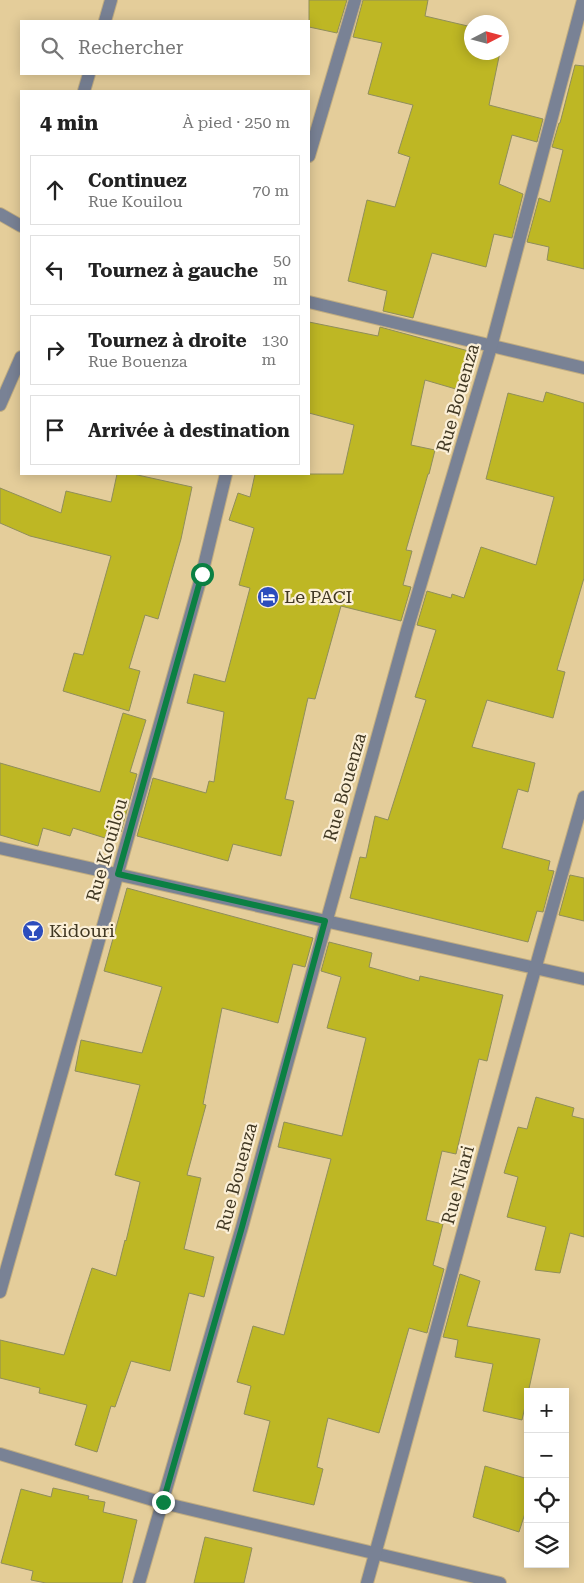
<!DOCTYPE html>
<html lang="fr">
<head>
<meta charset="utf-8">
<style>
  :root { --surface:#fff; --page:#f2f2f2; --text:#222; --muted:#767676; --line:#e0e0e0 }
  body { margin:0; font-family:"Roboto Serif",serif; background:var(--page); color:var(--text) }
  .controls { position:absolute; right:15px; bottom:15px; display:grid; overflow:hidden; border-radius:0px; box-shadow:0 2px 12px #0003 }
  .controls button { width:45px; height:45px; display:grid; place-items:center; padding:0; border:0; border-bottom:1px solid var(--line); background:var(--surface); color:var(--text); font:25px sans-serif }
  .compass { position:absolute; left:464px; top:15px; width:45px; height:45px; border-radius:50%; background:var(--surface); box-shadow:0 2px 12px #0003; rotate:84deg }
  .stop { position:absolute; width:15px; height:15px; margin:-11px; border:4px solid #0b8043; border-radius:50%; background:#fff }
  .stop.end { background:#0b8043; border-color:#fff; box-shadow:0 1px 5px #0008 }
  .list { margin:0; padding:0; list-style:none }
  h2 { display:flex; justify-content:space-between; align-items:center; height:65px; margin:0; padding:0 20px; font-size:21px }
  h2 small { font-size:16px; font-weight:400; color:var(--muted) }
  .list li { display:grid; grid-template-columns:32px 1fr auto; gap:15px; align-items:center; box-sizing:border-box; height:70px; margin:0 10px 10px; padding:0 10px; border:1px solid var(--line); border-radius:0px }
  .list b { display:block; font-size:19px; white-space:nowrap }
  .list p { margin:0; font-size:16px; white-space:nowrap; color:var(--muted) }
  .list em { font-size:16px; font-style:normal; color:var(--muted) }
  .icon { flex:none; width:28px; height:28px; fill:none; stroke:currentColor; stroke-width:2; stroke-linecap:round; stroke-linejoin:round }
  .map { position:relative; flex:none; width:584px; height:1583px; overflow:hidden }
  .search { position:absolute; background:var(--surface); box-shadow:0 2px 12px #0003; left:20px; top:20px; width:290px; height:55px; display:flex; align-items:center; gap:12px; box-sizing:border-box; padding:0 18px; border-radius:0px; color:var(--muted); font-size:19px }
  .panel { position:absolute; background:var(--surface); box-shadow:0 2px 12px #0003; left:20px; top:90px; width:290px; height:385px; border-radius:0px }
  .map>svg:first-child { display:block }
  .building { fill:#beb724; stroke:#908e5b }
  .lines { fill:none; stroke-linecap:round; stroke-linejoin:round }
  .minor-casing { stroke:#c0ac80; stroke-width:14 }
  .minor { stroke:#798295; stroke-width:12 }
  .route { stroke:#0b8043; stroke-width:6 }
  .labels { text-anchor:middle; stroke-width:4.5; stroke-linejoin:round; paint-order:stroke }
  .street-label { font-size:18px; fill:#413823; stroke:#fbefd6 }
  .poi-label { font-size:18px; fill:#413823; stroke:#fbefd6; text-anchor:start }
</style>
</head>
<body>
<div class="map">
<svg width="584" height="1583" viewBox="0 0 584 1583">
  <rect width="100%" height="100%" fill="#e4cd9a"/>
  <!-- building -->
  <g class="building">
    <path d="M309,0h38l-10,33 -28,-6z"/>
    <path d="M363,0h65l-3,16 47,11v25h28l-11,53 54,14 -6,23 -25,-7 -13,49 24,10 -11,44 -18,-4 -8,33 -54,-14 -19,65 -30,-7 4,-20 -39,-10 19,-81 28,7 15,-50 -12,-4 15,-48 -45,-11 14,-51 -29,-6z"/>
    <path d="M575,65l9,1v203l-37,-9 2,-13 -22,-5 12,-44 11,4 13,-52 -11,-3 7,-24h1z"/>
    <path d="M309,322l69,14 2,-9 96,26 -10,39 -41,-12 -14,65 24,5 -6,24h-1l-22,76 6,1 -9,34 8,2 -10,34 -60,-15 -26,93 -7,-1 -23,101 9,2 -13,55 -48,-12 -5,17 -91,-25 16,-58 53,15 3,-12 5,1 10,-70 -37,-9 7,-29 31,8 25,-94 -11,-3 15,-57 -25,-8 9,-27 12,4 5,-23h88l11,-49 -45,-12z"/>
    <path d="M546,392l38,11v175l-27,92 8,2 -12,46 -66,-18 -15,47 63,16 -7,29 -10,-3 -16,59 48,13 -2,9 6,1 -11,41 -6,-1 -9,31 -178,-44 10,-41 6,1 9,-42 13,4 38,-120 -11,-3 21,-67 -19,-5 10,-34 24,7 1,-4 12,4 17,-51 55,18 18,-68 -68,-18 22,-86 35,9z"/>
    <path d="M117,474h16l59,13 -11,52 -23,80 -13,-4 -16,53 11,3 -11,40 -66,-20 11,-38 9,2 28,-99 -81,-20 -30,-13v-35l61,25 5,-22 45,11z"/>
    <path d="M123,713l23,7 -16,52 7,2 -16,58 -13,-4 -3,10 -32,-10 -3,8 -27,-8 -5,18 -38,-11v-72l100,29z"/>
    <path d="M570,875l14,3v43l-25,-6z"/>
    <path d="M127,888l186,50 -8,29 -12,-3 -15,59 -56,-15 -19,96 3,1 -19,70 14,3 -17,71 30,8 -10,40 -15,-4 -19,78 -39,-10 -16,46 -4,-1 -14,46 -22,-7 12,-40 -48,-12 1,-5 -40,-10v-38l64,15 28,-87 24,8 9,-36 1,1 14,-59 -25,-7 25,-90 -65,-14 6,-31 61,13 20,-66 -58,-16z"/>
    <path d="M329,942l43,11 -3,14 50,14 1,-5 83,19 -16,66 -8,-2 -23,95 -14,-3 -16,69 17,4 -10,41 11,4 -17,64 -18,-5 -30,105 -51,-15 -11,49 6,2 -9,36 -61,-14 17,-70 -26,-7 7,-28 -14,-4 16,-56 31,9 47,-176 -53,-12 6,-25 58,14 24,-98 -39,-10 14,-51 -20,-6z"/>
    <path d="M536,1097l38,11 -2,8 12,3v118l-14,-4 -10,40 -25,-3 11,-43 -39,-10 11,-40 -14,-4 14,-46 9,2z"/>
    <path d="M460,1274l20,7 -13,45 73,13 -18,81 -39,-9 10,-47 -38,-7 3,-17 -15,-3z"/>
    <path d="M485,1466l43,13v25l-9,28 -46,-15z"/>
    <path d="M53,1488l36,8 -1,3 17,3 -2,10 34,8 -15,63h-76l-15,-3 2,-9 -32,-8 20,-74 30,8z"/>
    <path d="M205,1537l47,11 -8,35h-50z"/>
  </g>
  <g class="lines">
    <!-- minor casing -->
    <g class="minor-casing">
      <g id="minor">
        <path d="M105,21l6,-21"/>
        <path d="M84,91l5,-17"/>
        <path d="M309,156l46,-156"/>
        <path d="M0,214l21,12"/>
        <path d="M309,302l275,66"/>
        <path d="M0,405l21,-48"/>
        <path d="M0,848l584,131"/>
        <path d="M0,1292l202,-718 24,-100"/>
        <path d="M0,1454l163,49 337,80"/>
        <path d="M139,1583l103,-356 165,-597 84,-283 92,-347"/>
        <path d="M367,1583c73,-262 141,-525 217,-786"/>
      </g>
    </g>
    <!-- minor -->
    <use href="#minor" class="minor"/>
  </g>
  <g class="lines">
    <!-- route -->
    <path class="route" d="M163,1502l79,-275 83,-306 -207,-47 84,-300"/>
  </g>
  <!-- icons -->
  <defs>
    <g id="hotel-disc" transform="scale(1.125)"><circle r="9.5" fill="#2c4dbd" stroke="#fbefd6"/><path d="M-6-4.5h1.5V1H6V5H4.5V3h-9V5H-6ZM-4 0a1.8 1.8 0 1 1 3.6 0ZM.5 0V-2.5h3Q6-2.5 6 0Z" fill="#fff"/></g>
    <g id="bar-disc" transform="scale(1.125)"><circle r="9.5" fill="#2c4dbd" stroke="#fbefd6"/><path d="M-6-5H6L.8 .8V4.5H3.5V6h-7V4.5H-.8V.8Z" fill="#fff"/></g>
  </defs>
  <g fill-rule="evenodd">
    <use href="#hotel-disc" x="268" y="597"/>
    <use href="#bar-disc" x="33" y="931"/>
  </g>
  <g class="labels">
    <!-- street labels -->
    <g class="street-label">
      <text transform="translate(458 398) rotate(-74)" y="6">Rue Bouenza</text>
      <text transform="translate(345 787) rotate(-74)" y="6">Rue Bouenza</text>
      <text transform="translate(107 850) rotate(-74)" y="6">Rue Kouilou</text>
      <text transform="translate(237 1177) rotate(-75)" y="6">Rue Bouenza</text>
      <text transform="translate(458 1185) rotate(-75)" y="6">Rue Niari</text>
    </g>
    <!-- poi labels -->
    <g class="poi-label">
      <text x="284" y="603">Le PACI</text>
      <text x="49" y="937">Kidouri</text>
    </g>
  </g>
</svg>
<div class="controls">
<button>+</button>
<button>−</button>
<button><svg class="icon" aria-label="locate" viewBox="0 0 24 24"><circle cx="12" cy="12" r="6"/><path d="M12 2v4M12 18v4M2 12h4M18 12h4"/></svg></button>
<button><svg class="icon" aria-label="layers" viewBox="0 0 24 24"><path d="M12 4l9 5-9 5-9-5zM3 14l9 5 9-5"/></svg></button>
</div>
<svg class="compass" viewBox="-18 -18 36 36"><path d="M0-13l5 13h-10z" fill="#e53935"/><path d="M0 13l5-13h-10z" fill="#767676"/></svg>
<div class="stop" style="left:202px;top:574px"></div>
<div class="stop end" style="left:163px;top:1502px"></div>
<div class="search"><svg class="icon" aria-label="search" viewBox="0 0 24 24"><circle cx="10" cy="10" r="6"/><path d="M15 15l6 6"/></svg>Rechercher</div>
<section class="panel">
<h2>4 min<small>À pied · 250 m</small></h2>
<ul class="list">
<li><svg class="icon" aria-label="ahead" viewBox="0 0 24 24"><path d="M12 20V5M6 11l6-6 6 6"/></svg><div><b>Continuez</b><p>Rue Kouilou</p></div><em>70 m</em></li>
<li><svg class="icon" aria-label="left" viewBox="0 0 24 24"><path d="M17 20v-9H6M10 6l-5 5 5 5"/></svg><div><b>Tournez à gauche</b></div><em>50 m</em></li>
<li><svg class="icon" aria-label="right" viewBox="0 0 24 24"><path d="M7 20v-9h11M14 6l5 5-5 5"/></svg><div><b>Tournez à droite</b><p>Rue Bouenza</p></div><em>130 m</em></li>
<li><svg class="icon" aria-label="arrive" viewBox="0 0 24 24"><path d="M6 21V4h12l-3 4 3 4H6"/></svg><div><b>Arrivée à destination</b></div></li>
</ul>
</section>
</div>
</body>
</html>
